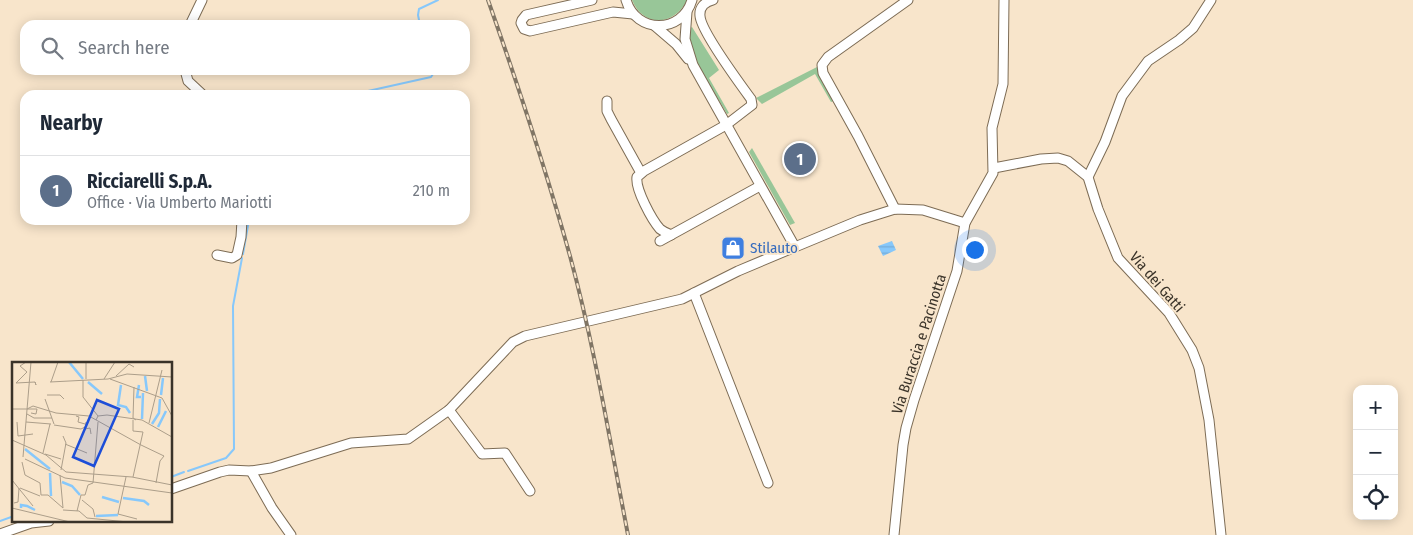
<!DOCTYPE html>
<html lang="en">
<head>
<meta charset="utf-8">
<style>
  :root { --surface:#fff; --page:#f2f2f3; --text:#1f2937; --muted:#747a83; --line:#e0e1e3; --accent:#6f5125 }
  body { margin:0; font-family:"Fira Sans Condensed",sans-serif; background:var(--page); color:var(--text) }
  .controls { position:absolute; right:15px; bottom:15px; display:grid; overflow:hidden; border-radius:10px; box-shadow:0 2px 12px #0003 }
  .controls button { width:45px; height:45px; display:grid; place-items:center; padding:0; border:0; border-bottom:1px solid var(--line); background:var(--surface); color:var(--text); font:25px sans-serif }
  .you { position:absolute; left:974px; top:249px; width:18px; height:18px; margin:-12px; border:4px solid #fff; border-radius:50%; background:#1a73e8; box-shadow:0 0 0 8px #1a73e833 }
  .badge { display:grid; place-items:center; width:32px; height:32px; border-radius:50%; background:var(--accent); color:#fff; font-size:16px; font-weight:700 }
  .pin { position:absolute; translate:-50% -50%; border:2px solid #fff; box-shadow:0 1px 5px #0006 }
  .list { margin:0; padding:0; list-style:none }
  h2 { display:flex; justify-content:space-between; align-items:center; height:65px; margin:0; padding:0 20px; font-size:21px }
  h2 small { font-size:16px; font-weight:400; color:var(--muted) }
  .list li { display:grid; grid-template-columns:32px 1fr auto; gap:15px; align-items:center; box-sizing:border-box; height:70px; padding:0 20px; border-top:1px solid var(--line) }
  .list b { display:block; font-size:19px; white-space:nowrap }
  .list p { margin:0; font-size:16px; white-space:nowrap; color:var(--muted) }
  .list em { font-size:16px; font-style:normal; color:var(--muted) }
  .icon { flex:none; width:28px; height:28px; fill:none; stroke:currentColor; stroke-width:2; stroke-linecap:round; stroke-linejoin:round }
  .map { position:relative; flex:none; width:1413px; height:535px; overflow:hidden }
  .search { position:absolute; background:var(--surface); box-shadow:0 2px 12px #0003; left:20px; top:20px; width:450px; height:55px; display:flex; align-items:center; gap:12px; box-sizing:border-box; padding:0 18px; border-radius:15px; color:var(--muted); font-size:19px }
  .panel { position:absolute; background:var(--surface); box-shadow:0 2px 12px #0003; left:20px; top:90px; width:450px; height:135px; border-radius:15px }
  .map>svg:first-child { display:block }
  .grass { fill:#98c698 }
  .water { fill:url(#water-rules) }
  .lines { fill:none; stroke-linecap:round; stroke-linejoin:round }
  .stream { stroke:#87c8fb; stroke-width:2 }
  .minor-casing { stroke:#7d6c55; stroke-width:11 }
  .minor { stroke:#fff; stroke-width:9 }
  .rail-casing { stroke:#807565; stroke-width:4 }
  .rail { stroke:#f8e5cb; stroke-width:2; stroke-dasharray:5.5; stroke-linecap:butt }
  .labels { text-anchor:middle; stroke-width:4; stroke-linejoin:round; paint-order:stroke }
  .shop-label { font-size:15px; fill:#366cbe; stroke:#f8e5cb; text-anchor:start }
  .street-label { font-size:15px; fill:#3a3329; stroke:#f8e5cb }
  .inset-river { fill:none; stroke:#87c8fb; stroke-width:2.5 }
  .inset-road { fill:none; stroke:#ac9e8a; stroke-width:1 }
  .view { fill:#1d4ed8; fill-opacity:0.15; stroke:#1d4ed8; stroke-width:2.5 }
  .inset-edge { fill:none; stroke:#3a3329; stroke-width:2.5 }
</style>
</head>
<body>
<div class="map">
<svg width="1413" height="535" viewBox="0 0 1413 535">
  <defs>
    <pattern id="water-rules" width="6" height="5" patternUnits="userSpaceOnUse" patternTransform="scale(1.25)"><rect width="6" height="5" fill="#87c8fb"/><path d="M0 2.5h6" fill="none" stroke="#75acd7"/></pattern>
  </defs>
  <rect width="100%" height="100%" fill="#f8e5cb"/>
  <!-- grass -->
  <g class="grass">
    <path d="M632,0h55c-12,26 -44,28 -55,0z"/>
    <path d="M692,27l27,43 -10,8 20,35 -2,1c-14,-25 -38,-56 -38,-85z"/>
    <path d="M817,67l17,34 -3,1 -16,-28 -53,30 -6,-6z"/>
    <path d="M752,148l43,75 -5,2 -41,-73z"/>
  </g>
  <!-- water -->
  <path class="water" d="M892,241l4,9 -13,6 -5,-10z"/>
  <g class="lines">
    <!-- stream -->
    <g class="stream">
      <path d="M420,25l-2,-10 1,-6 19,-9"/>
      <path d="M350,95l81,-18 2,-3v-4"/>
      <path d="M243,254l6,-34"/>
      <path d="M188,471l38,-13 8,-9 -1,-143 9,-48"/>
      <path d="M171,477l13,-5"/>
      <path d="M0,521l14,-5"/>
    </g>
    <!-- minor casing -->
    <g class="minor-casing">
      <g id="minor">
        <path d="M592,0l-66,15 -4,5 -1,3 3,6 6,2 83,-19 20,2"/>
        <path d="M626,0c10,34 56,34 66,0"/>
        <path d="M687,12l-2,27 8,26 102,182"/>
        <path d="M190,25l12,-25"/>
        <path d="M655,26l21,18 12,15"/>
        <path d="M185,70l3,11 15,14"/>
        <path d="M607,101v10l4,8 30,54"/>
        <path d="M994,168l47,-9 17,-1 10,3 20,16 10,32 20,49 51,55 23,37 7,18 10,52 12,115"/>
        <path d="M1088,177l17,-35 17,-46 26,-35 31,-21 14,-12 18,-28"/>
        <path d="M895,209l-37,-73 -35,-63 -1,-8 6,-8 80,-57"/>
        <path d="M671,235c-4,-2 -7,-3 -11,-6 -8,-9 -25,-40 -23,-52l7,-6 82,-46 26,-20 -1,-6c-11,-15 -50,-68 -51,-83 -1,-9 5,-14 13,-16"/>
        <path d="M660,241l100,-55"/>
        <path d="M217,255l15,3 5,-3 4,-18 1,-17"/>
        <path d="M694,293l74,190"/>
        <path d="M449,410l33,44 23,-1 25,38"/>
        <path d="M251,471l21,37 19,27"/>
        <path d="M171,489l49,-17 9,-2 22,1 20,-3 80,-25 57,-4 41,-29 64,-68 12,-6 157,-37 56,-28 57,-24 65,-27 35,-11 28,1 42,13"/>
        <path d="M0,534l31,-11 18,-2"/>
        <path d="M894,535l9,-90 3,-17 8,-28 43,-129 8,-48 28,-50 -1,-45 11,-44 1,-84"/>
      </g>
    </g>
    <!-- minor -->
    <use href="#minor" class="minor"/>
    <!-- rail casing -->
    <g class="rail-casing">
      <path id="rail" d="M488,0c30,85 58,170 82,256 25,92 40,186 58,279"/>
    </g>
    <!-- rail -->
    <use href="#rail" class="rail"/>
  </g>
  <!-- icons -->
  <defs>
    <g id="shop-square" transform="scale(1.25)"><rect x="-9" y="-9" width="18" height="18" rx="4" fill="#3f7fe0" stroke="#f8e5cb"/><path d="M-5-2.5h2.3a2.7 3.5 0 0 1 5.4 0H5L5.5 6h-11ZM-1.5-2.5h3a1.5 2.3 0 0 0-3 0Z" fill="#fff"/></g>
  </defs>
  <g fill-rule="evenodd">
    <use href="#shop-square" x="733" y="248"/>
  </g>
  <g class="labels">
    <!-- shop labels -->
    <g class="shop-label">
      <text x="750" y="253">Stilauto</text>
    </g>
    <!-- street labels -->
    <g class="street-label">
      <text transform="translate(1157 282) rotate(49)" y="5">Via dei Gatti</text>
      <text transform="translate(919 344) rotate(-72)" y="5">Via Buraccia e Pacinotta</text>
    </g>
  </g>
  <!-- overview -->
  <g transform="translate(12 362)">
    <rect width="160" height="160" fill="#f8e5cb"/>
    <path class="inset-river" d="M57,0l14,17M133,14l2,15M76,20l14,12M109,23l-3,20 8,2 4,6M127,23l-2,12h4M149,33l2,-17M130,57l1,-26M140,62l7,-11 1,-14M146,65l8,-16M13,87l25,20M38,111l1,23M50,120l10,4 8,9M90,135l17,5M111,136l21,3 5,4M9,146v-3l6,1 8,4M84,154l22,-1"/>
    <path class="inset-road" d="M14,0l-6,4 7,6M104,14l13,-12 5,3M74,17v-17M92,17l11,-17M98,17l52,19 10,18M71,18v17l15,19M38,20l58,-3 19,-5 45,3M39,20l7,-20M4,21l11,-11M4,21l19,-1 1,3 -1,-3M122,25l-1,31 3,2M35,33h13l4,4M33,37l9,25M0,47h25l-1,5 -5,-1M15,47l6,-3 23,7 33,3 52,29M15,52l7,4h18M64,54l3,1 -1,5 7,2M84,58l2,-4 9,-1 35,5 30,17M121,58v11l10,1 -10,45M5,60l1,14 15,-2M14,60l25,2M74,60l-1,7 5,-1 1,6M137,61l13,-53M42,63l27,4 4,-2M0,78l34,15 20,17 66,5 40,8M53,82l22,9M129,83l23,11 -4,5 -4,22M31,91l7,-29M33,92l16,5M11,95l8,-95M13,97l40,19 107,15M10,100l3,13 15,8 1,12M49,108l5,-27 -3,-7M48,113l3,33M0,118l21,26M8,126l20,8M29,133h7l15,13M70,138l11,9 2,8M2,141l4,-1 1,-14M0,146l58,14M51,148l16,1 8,7 41,4M65,149l4,-16h4l3,-10 5,-2 5,-61M106,152l8,-37M106,152l19,5M118,160h30"/>
    <path class="view" d="M85,38l22,9 -25,57 -21,-9z"/>
    <rect width="160" height="160" class="inset-edge"/>
  </g>
</svg>
<div class="controls">
<button>+</button>
<button>−</button>
<button><svg class="icon" aria-label="locate" viewBox="0 0 24 24"><circle cx="12" cy="12" r="6"/><path d="M12 2v4M12 18v4M2 12h4M18 12h4"/></svg></button>
</div>
<div class="you"></div>
<div class="pin badge" style="left:800px;top:159px;background:#5c6f8a">1</div>
<div class="search"><svg class="icon" aria-label="search" viewBox="0 0 24 24"><circle cx="10" cy="10" r="6"/><path d="M15 15l6 6"/></svg>Search here</div>
<section class="panel">
<h2>Nearby<small></small></h2>
<ul class="list">
<li><span class="badge" style="background:#5c6f8a">1</span><div><b>Ricciarelli S.p.A.</b><p>Office · Via Umberto Mariotti</p></div><em>210 m</em></li>
</ul>
</section>
</div>
</body>
</html>
